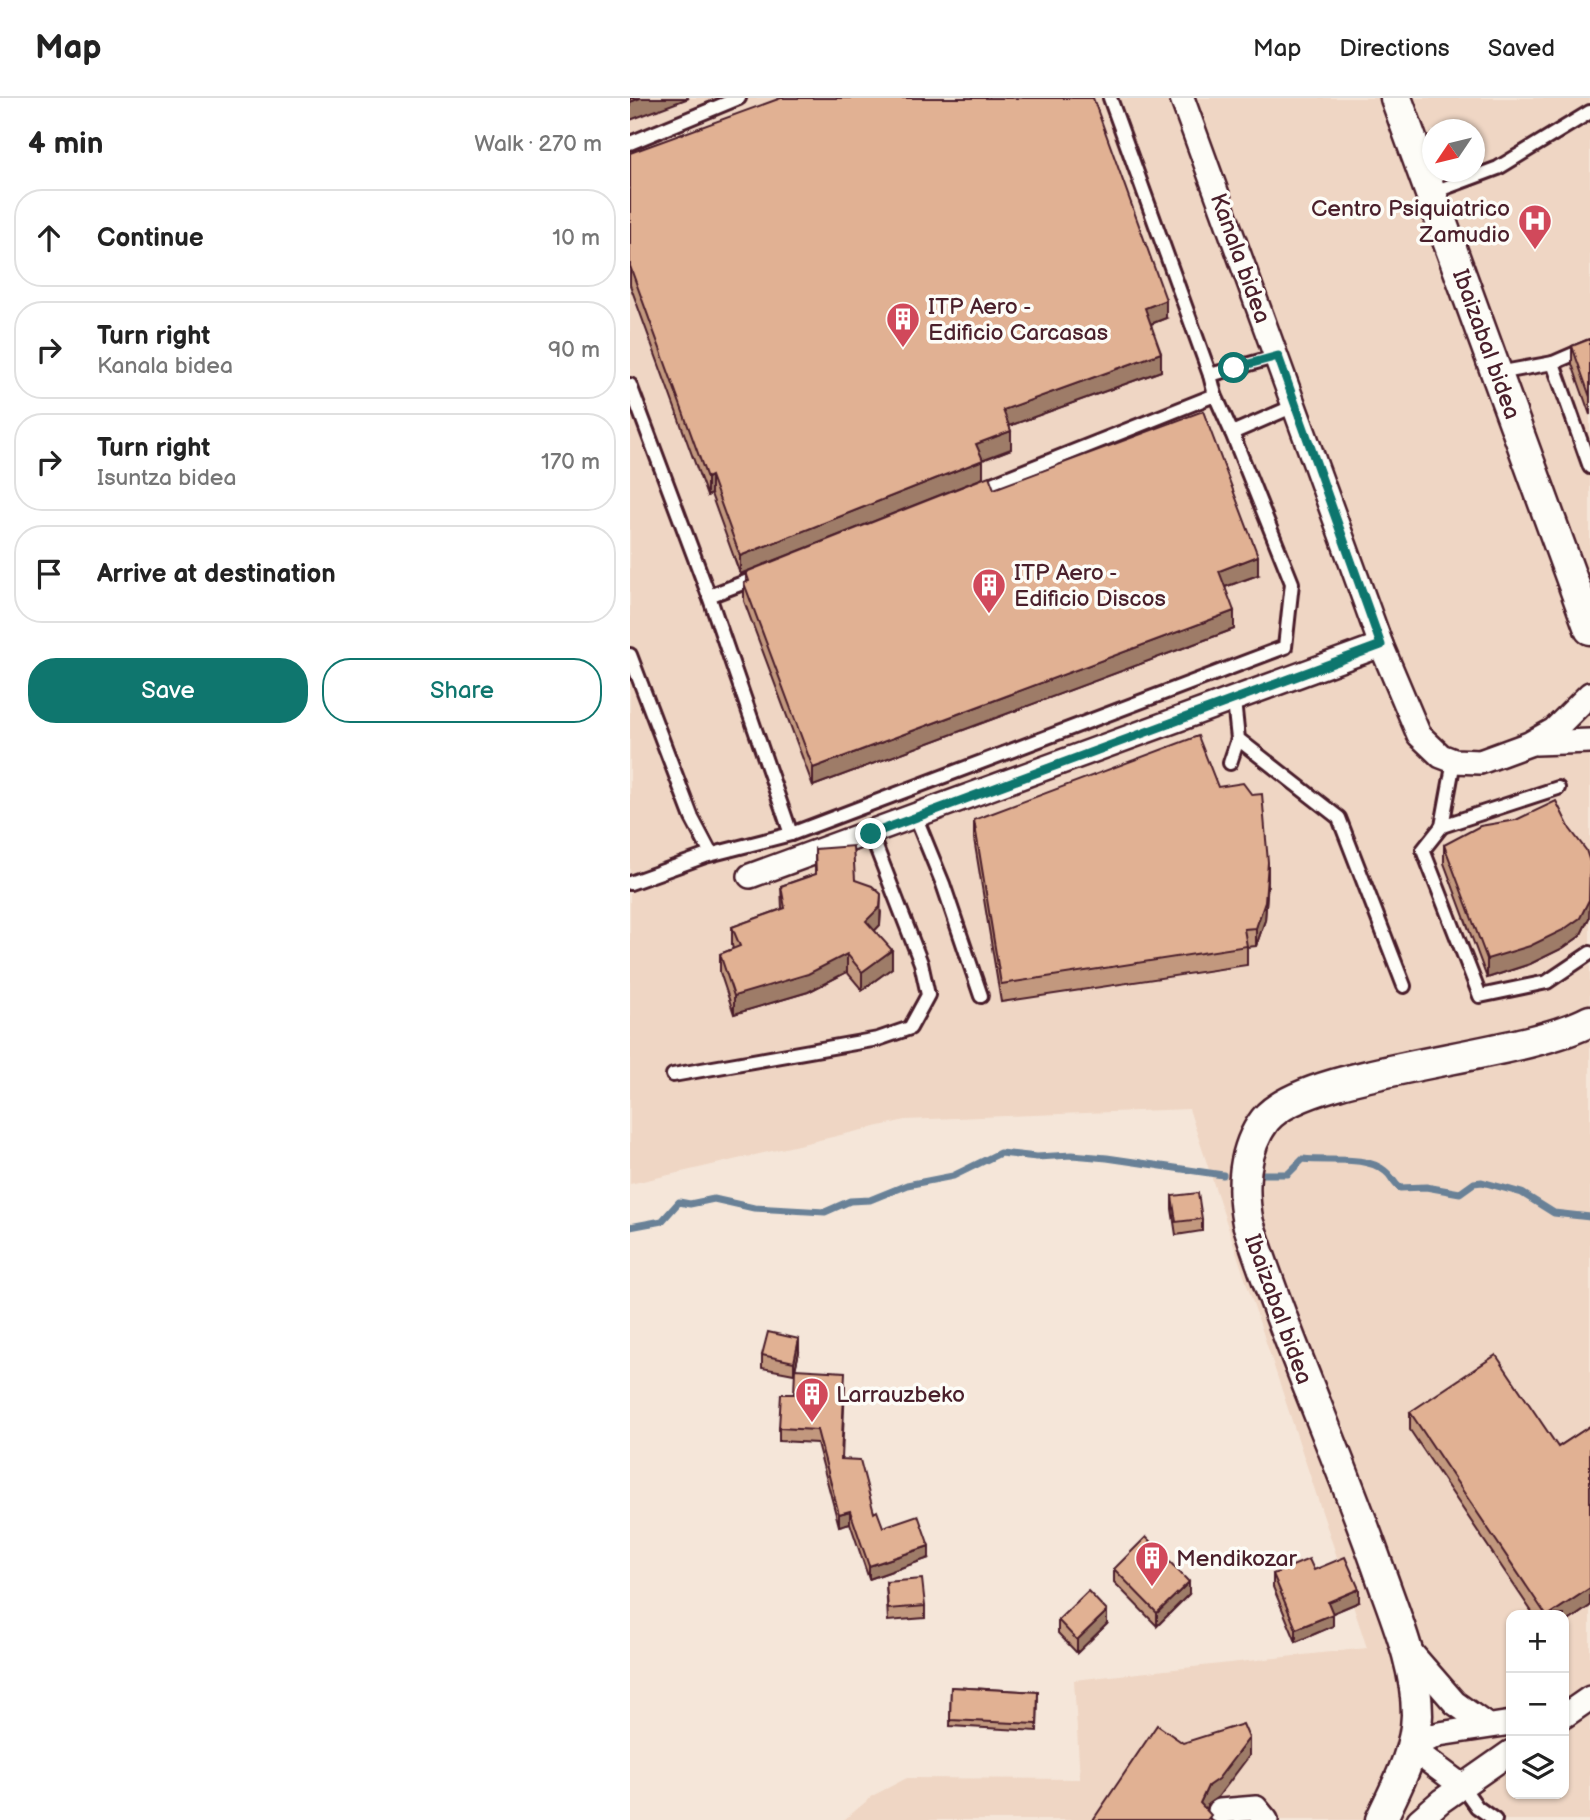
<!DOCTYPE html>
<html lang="en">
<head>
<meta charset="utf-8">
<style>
  :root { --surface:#fff; --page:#f6f6f6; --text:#222; --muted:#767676; --line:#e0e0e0; --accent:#0f766e }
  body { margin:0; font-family:"Balsamiq Sans",sans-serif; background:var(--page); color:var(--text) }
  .controls { position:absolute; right:21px; bottom:21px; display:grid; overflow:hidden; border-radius:14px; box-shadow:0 2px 5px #0004 }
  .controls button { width:63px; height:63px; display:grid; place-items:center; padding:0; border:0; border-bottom:2px solid var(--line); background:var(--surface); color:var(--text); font:35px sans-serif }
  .compass { position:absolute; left:792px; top:21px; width:63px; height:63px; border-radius:50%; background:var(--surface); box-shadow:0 2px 5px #0004; rotate:235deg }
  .stop { position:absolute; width:21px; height:21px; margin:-16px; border:5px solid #0f766e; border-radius:50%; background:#fff }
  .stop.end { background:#0f766e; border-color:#fff; box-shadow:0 2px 7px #0008 }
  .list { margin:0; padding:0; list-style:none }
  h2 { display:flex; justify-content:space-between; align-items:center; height:91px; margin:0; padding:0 28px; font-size:30px }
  h2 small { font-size:23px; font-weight:400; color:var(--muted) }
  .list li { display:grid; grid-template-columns:46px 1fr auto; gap:21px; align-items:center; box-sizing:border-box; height:98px; margin:0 14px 14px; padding:0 14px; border:2px solid var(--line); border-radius:28px }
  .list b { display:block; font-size:26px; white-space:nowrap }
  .list p { margin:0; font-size:23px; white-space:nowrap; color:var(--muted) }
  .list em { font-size:23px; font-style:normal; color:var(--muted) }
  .actions { display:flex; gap:14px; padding:21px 28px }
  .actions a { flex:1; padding:16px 0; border:2px solid var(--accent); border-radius:28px; text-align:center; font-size:24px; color:var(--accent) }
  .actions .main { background:var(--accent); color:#fff }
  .icon { flex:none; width:38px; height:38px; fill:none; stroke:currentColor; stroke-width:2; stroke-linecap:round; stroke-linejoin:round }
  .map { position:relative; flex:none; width:960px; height:1722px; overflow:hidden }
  header { display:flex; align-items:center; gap:42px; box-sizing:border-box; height:98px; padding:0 35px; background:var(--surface); border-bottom:2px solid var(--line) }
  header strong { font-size:33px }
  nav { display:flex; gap:38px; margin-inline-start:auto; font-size:24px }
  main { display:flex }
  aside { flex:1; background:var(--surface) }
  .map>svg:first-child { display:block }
  .built { fill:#efd6c4; fill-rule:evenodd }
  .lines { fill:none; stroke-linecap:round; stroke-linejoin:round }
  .stream { stroke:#698197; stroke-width:7 }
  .service-casing { stroke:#4a1f2b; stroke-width:18 }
  .minor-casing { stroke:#4a1f2b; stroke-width:28 }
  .tertiary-casing { stroke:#4a1f2b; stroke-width:35 }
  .service { stroke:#fdfcf7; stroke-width:12 }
  .minor { stroke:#fdfcf7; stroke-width:23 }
  .tertiary { stroke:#fdfcf7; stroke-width:30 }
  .wall { fill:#c2987e; stroke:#4a1f2b; stroke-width:2 }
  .shaded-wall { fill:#9e7c67; stroke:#4a1f2b; stroke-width:2 }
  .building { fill:#e1b193; stroke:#4a1f2b; stroke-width:2 }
  .route { stroke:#0f766e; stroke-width:9 }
  .labels { text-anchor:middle; stroke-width:7; stroke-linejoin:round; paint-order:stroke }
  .poi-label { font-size:23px; fill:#4a1f2b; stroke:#fdfcf7; text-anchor:start }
  .street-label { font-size:23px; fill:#4a1f2b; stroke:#fdfcf7 }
</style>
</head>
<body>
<header>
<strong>Map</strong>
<nav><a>Map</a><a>Directions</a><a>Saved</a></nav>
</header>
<main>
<aside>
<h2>4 min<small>Walk · 270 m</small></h2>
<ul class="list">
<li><svg class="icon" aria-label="ahead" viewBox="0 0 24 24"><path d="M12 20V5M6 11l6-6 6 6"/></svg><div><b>Continue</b></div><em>10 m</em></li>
<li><svg class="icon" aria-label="right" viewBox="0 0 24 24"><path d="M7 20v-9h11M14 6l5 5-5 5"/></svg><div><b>Turn right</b><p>Kanala bidea</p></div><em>90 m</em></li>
<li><svg class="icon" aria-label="right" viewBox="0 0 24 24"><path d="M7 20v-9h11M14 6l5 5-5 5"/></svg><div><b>Turn right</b><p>Isuntza bidea</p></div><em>170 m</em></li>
<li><svg class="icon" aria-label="arrive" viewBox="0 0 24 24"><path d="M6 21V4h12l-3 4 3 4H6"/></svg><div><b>Arrive at destination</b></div></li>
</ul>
<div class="actions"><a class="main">Save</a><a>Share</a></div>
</aside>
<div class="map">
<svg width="960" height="1722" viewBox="0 0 960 1722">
  <rect width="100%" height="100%" fill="#f5e6d9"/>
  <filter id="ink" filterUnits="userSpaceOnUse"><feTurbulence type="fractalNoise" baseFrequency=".0143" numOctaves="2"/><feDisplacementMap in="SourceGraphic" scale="14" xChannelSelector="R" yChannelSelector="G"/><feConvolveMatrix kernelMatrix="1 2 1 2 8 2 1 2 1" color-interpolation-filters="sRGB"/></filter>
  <g filter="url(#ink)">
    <!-- built -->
    <path class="built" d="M0,0h960v1722h-746l30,-25 33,-17 173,1 -6,-99 293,-32 -178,-539 -284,11 -275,64zM802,32h42v42h-42zM881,1517h53v179h-53z"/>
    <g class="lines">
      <!-- stream -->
      <g class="stream">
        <path d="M633,1076h25l15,-15c27,3 62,-4 82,12 7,5 8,12 15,17l26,-1 34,6 14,-10 8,-1 40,11 32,20 36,4"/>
        <path d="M0,1129l32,-6 17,-19 11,2 24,-5 40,9 71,4 25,-11 20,-1 37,-15 46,-9 47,-23 37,4 35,-2 35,3 116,17"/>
      </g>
      <!-- service casing -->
      <g class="service-casing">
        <g id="service">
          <path d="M480,0l100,277 68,-19"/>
          <path d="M0,45l109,-45"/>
          <path d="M801,95l67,-25 92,-56"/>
          <path d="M960,249l-37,16 37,104"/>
          <path d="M868,275l55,-10"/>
          <path d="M580,277l5,20 17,38"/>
          <path d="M0,287l79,211 82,238 494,-187 7,-64 -60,-150 62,-27"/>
          <path d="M349,391l236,-94"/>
          <path d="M79,498l52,-20"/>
          <path d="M0,557l62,163 19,36"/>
          <path d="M604,603l4,38 101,79 65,168"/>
          <path d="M824,663l-12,65 116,-38"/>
          <path d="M600,665l8,-24"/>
          <path d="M286,720l27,66 38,112"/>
          <path d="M812,728l-19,24 57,146 67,-14 43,-29"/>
          <path d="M0,785l75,-27 86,-22"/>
          <path d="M43,977l205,-36 32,-11 18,-33 -7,-32 -50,-129"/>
          <path d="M832,1688l15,21 18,13"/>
        </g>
      </g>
      <!-- minor casing -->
      <g class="minor-casing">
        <g id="minor">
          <path d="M552,0l199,547 38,90 22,21 13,5 26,1 49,-18 25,-14 36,-36"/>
          <path d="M906,645l54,-2"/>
          <path d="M120,778l631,-231"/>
          <path d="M778,1551l47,54 31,22"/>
          <path d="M934,1618l26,-18"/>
          <path d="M832,1688l-51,-38 28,-14 72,-11"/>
          <path d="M590,1713l36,-3 10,12"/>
          <path d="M789,1722l22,-19 70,-49"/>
        </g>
      </g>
      <!-- tertiary casing -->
      <g class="tertiary-casing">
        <g id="tertiary">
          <path d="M766,0l194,531"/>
          <path d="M751,1722c15,-33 35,-67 36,-105 0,-51 -23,-101 -39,-148 -41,-116 -92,-228 -130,-344 -7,-34 -5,-74 17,-103 40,-51 253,-61 325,-99"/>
        </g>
      </g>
      <!-- service -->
      <use href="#service" class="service"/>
      <!-- minor -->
      <use href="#minor" class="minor"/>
      <!-- tertiary -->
      <use href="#tertiary" class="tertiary"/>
    </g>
    <!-- wall -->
    <g class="wall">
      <path d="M0,55l536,165 -15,6 10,47 -152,55 2,23 -28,11v18l-243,96 -29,-80 -4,2 -77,-211z"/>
      <path d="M960,241v76l-18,-51v-18z"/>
      <path d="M364,391l264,86 -33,12 9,42 -421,157 -69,-185v-18l2,-1v-10z"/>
      <path d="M588,689l50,93 -3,40 -9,26 -9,1v18l-246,37 -27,-163v-19z"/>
      <path d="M814,747l145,73 -9,18 -17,12 -33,16 -43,14 -43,-115z"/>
      <path d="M185,751l40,31 26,32 -1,13 -6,6 18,37 -30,22 -15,-18 -39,20 -74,22 -14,-42v-18l13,-5 -1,-4v-18l50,-18 -1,-23 34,-12z"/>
      <path d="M542,1098l30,23v12l-26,4 -4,-26z"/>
      <path d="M169,1254l-5,22 -32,-6v-13z"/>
      <path d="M215,1286l-3,75 41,68 46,31 -60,21 -19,-56 -11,3 -22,-83 -38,-2v-13l15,-34z"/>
      <path d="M780,1314l148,35 32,-21v180l-26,18v-9h-30l-124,-185z"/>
      <path d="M484,1471l75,25 -32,32 -43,-44z"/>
      <path d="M684,1472l45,32 -26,11v13l-37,16 -23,-55v-13z"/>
      <path d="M256,1484l39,24v12l-37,3z"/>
      <path d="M428,1522l49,4 -30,29 -19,-20z"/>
      <path d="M321,1589l87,5 -1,39 -87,-5z"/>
    </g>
    <!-- shaded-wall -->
    <g class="shaded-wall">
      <path d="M10,0h49l-59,22v-18z"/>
      <path d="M536,202v18l-21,8v-18z"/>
      <path d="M531,255v18l-158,57v-18z"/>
      <path d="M381,333v18l-35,13v-18z"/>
      <path d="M353,362v18l-243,96v-18z"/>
      <path d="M81,378v18l-4,2v-18z"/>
      <path d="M628,458v19l-39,14v-18z"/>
      <path d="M604,513v18l-421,157v-18z"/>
      <path d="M638,764v18l-3,40 -9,26v-18z"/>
      <path d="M251,796l-1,31 -14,15v-19z"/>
      <path d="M960,798l-1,22 -9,18 -17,12 -33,16 -43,14v-19z"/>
      <path d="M262,852v18l-30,22v-18z"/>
      <path d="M217,856v18l-39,20 -74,22v-18z"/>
      <path d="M169,1241v13l-5,22v-12z"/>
      <path d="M220,1413v12l-11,3v-12z"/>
      <path d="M299,1448v12l-60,21v-13z"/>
      <path d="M559,1484v12l-32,32v-13z"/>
      <path d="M960,1490v18l-26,18v-9h-15z"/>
      <path d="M729,1491v13l-31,13v-13z"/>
      <path d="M477,1513v13l-30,29v-13z"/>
      <path d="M703,1516v12l-37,16v-13z"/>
      <path d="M619,1640v18l-31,41 -10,7 -8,16v-17l8,-17z"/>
    </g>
    <!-- building -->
    <g class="building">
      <path d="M0,0h10l-10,4z"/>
      <path d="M151,0h312l73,202 -21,8 16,45 -158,57 8,21 -35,13 7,16 -243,96 -29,-80 -4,2 -77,-212v-113z"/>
      <path d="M960,241v58l-18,-51z"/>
      <path d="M573,313l55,145 -39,15 15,40 -421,157 -69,-185 5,-2 -3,-9 243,-96 5,13z"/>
      <path d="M568,638l20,51 25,-4 9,12 10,-1 6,68 -3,40 -9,26 -12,1 3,17 -246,38 -27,-164z"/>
      <path d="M926,703l14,28 16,21 4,12 -1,38 -9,18 -17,12 -33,16 -43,13 -43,-114 36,-19 36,-6z"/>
      <path d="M223,748l2,34 17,6 9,8 -1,13 -14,14 26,29 -30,22 -15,-18 -39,20 -74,22 -14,-42 20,-8 -8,-19 53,-19 -4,-22 35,-12 -1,-25z"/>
      <path d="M568,1095l4,26 -26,3 -4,-26z"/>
      <path d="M138,1234l31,7 -5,23 -32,-7z"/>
      <path d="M866,1257l62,92 32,-21v162l-41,27h-3l-136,-203z"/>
      <path d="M165,1271l50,3 -4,87 19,1 14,53 3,-2 6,16 35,-12 11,31 -60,20 -19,-55 -11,3 -22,-84 -38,-2 2,-34h13z"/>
      <path d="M516,1439l43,45 -32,31 -43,-44z"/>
      <path d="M715,1459l14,32 -31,13 5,12 -37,15 -23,-55 36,-15 5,11z"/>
      <path d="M292,1481l3,27 -37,3 -2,-27z"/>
      <path d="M458,1493l19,20 -30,29 -19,-20z"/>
      <path d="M321,1589l87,5 -1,32 -87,-4z"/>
      <path d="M613,1626l6,14 -31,41 -10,7 -8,17 11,12 -4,5h-114l64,-95 26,18z"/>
    </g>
  </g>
  <g class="lines" filter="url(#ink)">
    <!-- route -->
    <path class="route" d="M241,736l510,-189 -103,-289 -44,12"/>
  </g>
  <!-- icons -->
  <defs>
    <g id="hospital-pin" transform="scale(1.75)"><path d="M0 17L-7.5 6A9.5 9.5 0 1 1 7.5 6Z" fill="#d1495b" stroke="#fdfcf7"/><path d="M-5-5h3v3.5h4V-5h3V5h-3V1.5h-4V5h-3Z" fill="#fff"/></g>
    <g id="building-pin" transform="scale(1.75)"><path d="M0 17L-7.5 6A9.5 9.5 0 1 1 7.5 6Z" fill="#d1495b" stroke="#fdfcf7"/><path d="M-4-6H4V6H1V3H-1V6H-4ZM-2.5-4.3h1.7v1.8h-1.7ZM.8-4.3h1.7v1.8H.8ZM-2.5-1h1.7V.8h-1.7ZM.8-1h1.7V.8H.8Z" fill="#fff"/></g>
  </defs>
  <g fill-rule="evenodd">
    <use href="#hospital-pin" x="905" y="123"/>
    <use href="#building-pin" x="273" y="221"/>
    <use href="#building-pin" x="359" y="487"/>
    <use href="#building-pin" x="182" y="1296"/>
    <use href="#building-pin" x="522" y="1460"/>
  </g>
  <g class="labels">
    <!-- poi labels -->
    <g class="poi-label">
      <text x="880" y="118" text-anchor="end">Centro Psiquiatrico<tspan x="880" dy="26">Zamudio</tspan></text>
      <text x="298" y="216">ITP Aero -<tspan x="298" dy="26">Edificio Carcasas</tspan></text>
      <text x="384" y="482">ITP Aero -<tspan x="384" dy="26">Edificio Discos</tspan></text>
      <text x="206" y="1304">Larrauzbeko</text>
      <text x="546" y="1468">Mendikozar</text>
    </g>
    <!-- street labels -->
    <g class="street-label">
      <text transform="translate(611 160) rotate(70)" y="8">Kanala bidea</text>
      <text transform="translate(857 246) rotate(70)" y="8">Ibaizabal bidea</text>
      <text transform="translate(649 1211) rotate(70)" y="8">Ibaizabal bidea</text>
    </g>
  </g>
</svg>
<div class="controls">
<button>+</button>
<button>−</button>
<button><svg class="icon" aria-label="layers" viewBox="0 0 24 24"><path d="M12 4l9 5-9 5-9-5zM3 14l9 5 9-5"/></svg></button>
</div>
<svg class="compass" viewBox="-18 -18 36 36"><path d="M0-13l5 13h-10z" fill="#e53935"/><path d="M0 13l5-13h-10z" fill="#767676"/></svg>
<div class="stop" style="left:604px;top:270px"></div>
<div class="stop end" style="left:241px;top:736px"></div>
</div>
</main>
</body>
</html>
